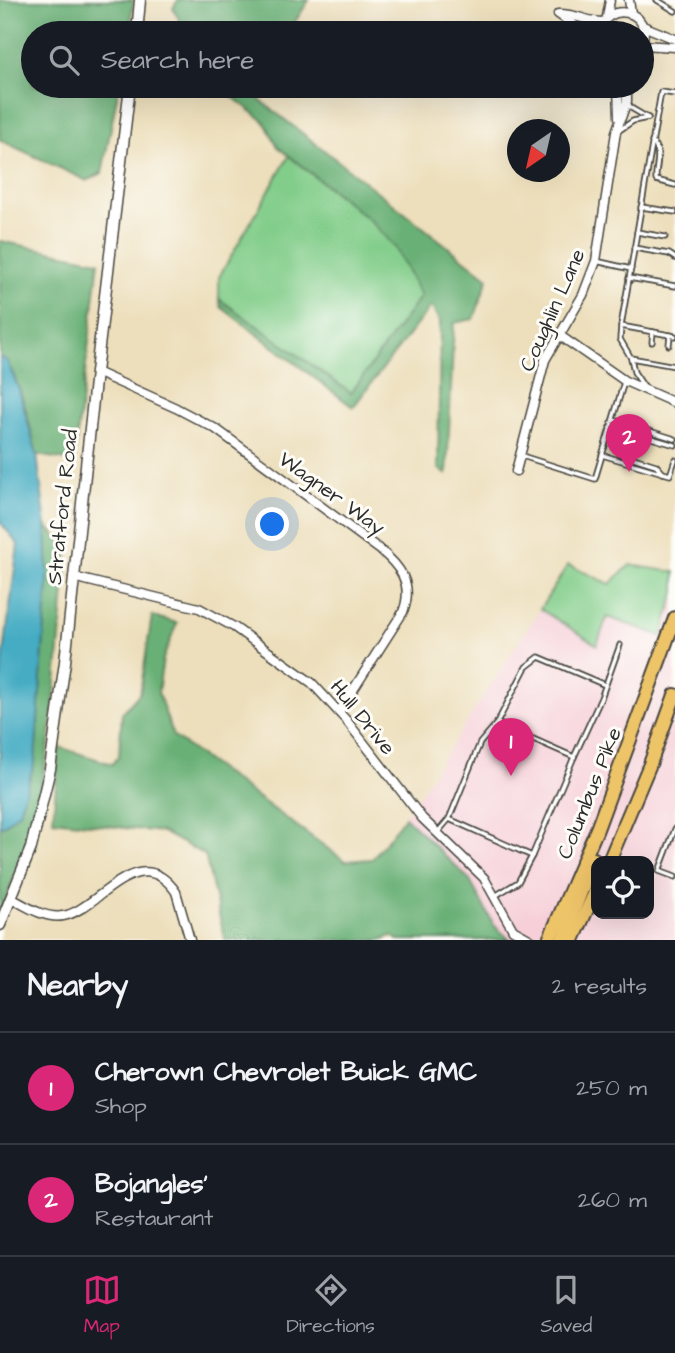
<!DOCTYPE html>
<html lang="en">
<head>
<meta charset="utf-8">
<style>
  :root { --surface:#171b24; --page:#20242c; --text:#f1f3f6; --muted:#9ea1a6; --line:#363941; --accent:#db2777 }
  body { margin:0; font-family:"Architects Daughter",sans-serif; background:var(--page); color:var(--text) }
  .controls { position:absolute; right:21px; bottom:21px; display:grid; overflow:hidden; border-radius:14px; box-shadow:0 7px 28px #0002 }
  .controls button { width:63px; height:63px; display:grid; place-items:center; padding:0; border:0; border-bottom:2px solid var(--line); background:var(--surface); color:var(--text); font:35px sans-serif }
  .compass { position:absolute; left:507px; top:119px; width:63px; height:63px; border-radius:50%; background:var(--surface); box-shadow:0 7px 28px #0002; rotate:214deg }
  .you { position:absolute; left:273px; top:525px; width:24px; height:24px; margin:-18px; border:5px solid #fff; border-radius:50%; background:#1a73e8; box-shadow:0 0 0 10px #1a73e833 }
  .badge { display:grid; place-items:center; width:46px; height:46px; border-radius:50%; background:var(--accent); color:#fff; font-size:23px; font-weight:700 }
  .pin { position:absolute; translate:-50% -58px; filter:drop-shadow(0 2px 4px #0008) }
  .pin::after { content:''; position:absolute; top:37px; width:24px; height:21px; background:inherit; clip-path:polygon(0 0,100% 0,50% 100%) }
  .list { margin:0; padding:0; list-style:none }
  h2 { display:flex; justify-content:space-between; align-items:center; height:91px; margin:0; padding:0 28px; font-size:30px }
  h2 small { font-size:23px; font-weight:400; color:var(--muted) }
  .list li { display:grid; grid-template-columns:46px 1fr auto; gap:21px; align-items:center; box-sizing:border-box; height:112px; padding:0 28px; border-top:2px solid var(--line) }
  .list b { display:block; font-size:26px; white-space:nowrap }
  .list p { margin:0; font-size:23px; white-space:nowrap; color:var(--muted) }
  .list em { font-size:23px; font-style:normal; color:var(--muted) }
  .icon { flex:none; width:38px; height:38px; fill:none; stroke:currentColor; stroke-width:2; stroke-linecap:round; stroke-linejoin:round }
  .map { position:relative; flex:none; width:675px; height:940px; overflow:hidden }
  .search { position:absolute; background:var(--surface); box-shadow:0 7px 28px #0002; left:21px; right:21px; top:21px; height:77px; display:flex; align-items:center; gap:18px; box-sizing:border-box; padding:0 24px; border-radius:38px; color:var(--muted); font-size:26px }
  .sheet { height:315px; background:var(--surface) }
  nav { display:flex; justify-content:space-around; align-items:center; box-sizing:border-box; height:98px; border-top:2px solid var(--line); background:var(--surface); font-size:19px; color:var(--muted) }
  nav a { display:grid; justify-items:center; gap:4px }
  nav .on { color:var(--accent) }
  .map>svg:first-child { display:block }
  .built { fill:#f6cfd8; fill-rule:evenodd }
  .green { fill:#82cd8a; stroke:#567c5a; stroke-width:2 }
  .forest { fill:#69b076; stroke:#4a6e50; stroke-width:2 }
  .water { fill:#44acc3; stroke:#386c77; stroke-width:2 }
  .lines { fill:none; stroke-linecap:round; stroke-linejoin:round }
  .service-casing { stroke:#484641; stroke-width:7 }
  .minor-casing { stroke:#484641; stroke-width:11 }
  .tertiary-casing { stroke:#484641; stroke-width:13 }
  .trunk-casing { stroke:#484641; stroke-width:16 }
  .service { stroke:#fff; stroke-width:3.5 }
  .minor { stroke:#fff; stroke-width:8 }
  .tertiary { stroke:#fff; stroke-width:10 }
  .trunk { stroke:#eec469; stroke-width:12 }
  .labels { text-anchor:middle; stroke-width:6; stroke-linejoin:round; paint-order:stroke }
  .street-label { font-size:21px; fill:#2b2b2b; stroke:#fdfcf7 }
</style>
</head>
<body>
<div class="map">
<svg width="675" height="940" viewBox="0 0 675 940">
  <rect width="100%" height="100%" fill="#fdfcf7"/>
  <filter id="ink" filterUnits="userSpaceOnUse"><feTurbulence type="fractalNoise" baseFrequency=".0143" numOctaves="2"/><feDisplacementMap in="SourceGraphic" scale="14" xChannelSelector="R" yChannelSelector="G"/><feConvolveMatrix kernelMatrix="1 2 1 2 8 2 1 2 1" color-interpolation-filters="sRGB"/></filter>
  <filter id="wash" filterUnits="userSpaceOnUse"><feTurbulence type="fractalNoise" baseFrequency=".00686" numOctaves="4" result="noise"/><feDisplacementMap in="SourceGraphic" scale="28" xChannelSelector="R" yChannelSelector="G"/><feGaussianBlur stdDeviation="1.57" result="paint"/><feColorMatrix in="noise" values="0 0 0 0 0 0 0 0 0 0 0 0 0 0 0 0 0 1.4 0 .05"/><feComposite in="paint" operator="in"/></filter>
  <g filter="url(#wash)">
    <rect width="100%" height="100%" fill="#eddfbc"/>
    <!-- built -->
    <path class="built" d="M675,592v348h-165l-16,-15 -25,-46 -64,-62 135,-208 56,36 11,-29 55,20zM596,861h53v53h-53z"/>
    <!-- green -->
    <g class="green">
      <path d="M289,156l82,65 24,26 26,49 -70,97 -132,-94v-22z"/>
      <path d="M568,565l42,19 20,-19 45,7v20l-13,44 -55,-19 -10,28 -57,-36z"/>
    </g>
    <!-- forest -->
    <g class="forest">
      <path d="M0,0h133l-3,33h-97v53h86l-17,87 -15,8 -87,-41z"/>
      <path d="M178,0h131l-21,33h-102l-13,-25z"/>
      <path d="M218,86h38l-4,8 236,184 -14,41 -20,4 -7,152 -9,-7 2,-146 -9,-16 -78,101 -132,-100 -2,-8 132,94 70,-97 -26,-49 -24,-26 -93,-74 -14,-26z"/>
      <path d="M0,241l99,20 -25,200 -37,-6c-6,-23 -18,-87 -37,-98z"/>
      <path d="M46,525l22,25c-7,64 -10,129 -19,193 -9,58 -26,116 -49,170v-87h3l16,-14 16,-51 13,-181z"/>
      <path d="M152,616l25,7 -14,36 -5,33 15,44 172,125 27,-2 33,-42 64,62 25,46 16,15h-112l-6,-4 -12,4h-155l-20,-85 -43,-23 -109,-12 6,-73 53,17 7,-8 3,-43 18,-20z"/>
    </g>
    <!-- water -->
    <path class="water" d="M0,357l7,4 11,26 19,68 9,70 2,55 -13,181 -16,51 -16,14h-3v-143l18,-139 -18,-22z"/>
  </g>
  <g filter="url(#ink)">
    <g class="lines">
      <!-- service casing -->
      <g class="service-casing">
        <g id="service">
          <path d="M657,0l18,11"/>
          <path d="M628,103l3,5 17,10"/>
          <path d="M618,131l15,-10 15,-3"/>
          <path d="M652,142c11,11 3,24 4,38l19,5"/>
          <path d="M641,207l34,5"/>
          <path d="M637,232l28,5"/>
          <path d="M634,248l35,6 6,4"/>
          <path d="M596,261l35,8"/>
          <path d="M629,278l46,8"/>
          <path d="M621,326l54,10"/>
          <path d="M652,342l1,-10"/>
          <path d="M669,345l1,-10"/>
          <path d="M631,358l-11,-19 1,-13 40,-234 14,2"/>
          <path d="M644,387l-10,-15 -3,-14 44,8"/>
          <path d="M614,420l61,19"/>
          <path d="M602,455l68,20 5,-15"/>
          <path d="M522,456l73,23 29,-97"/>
          <path d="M663,473l-7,-8 -35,-11c-3,-12 -1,-22 13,-21l41,12"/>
          <path d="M497,723l77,34"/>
          <path d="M449,819l83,37"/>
          <path d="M675,829l-16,42 16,6"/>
          <path d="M437,833l12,-14 31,-76 17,-20 29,-56 13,-10 66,28"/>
          <path d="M495,896l23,-14 14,-26 42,-99 27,-59 19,-53"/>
        </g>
      </g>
      <!-- minor casing -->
      <g class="minor-casing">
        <g id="minor">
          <path d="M629,0l2,13"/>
          <path d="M607,17l3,-17"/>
          <path d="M643,26l32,13"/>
          <path d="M586,33l-28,-19c16,-1 29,8 45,8"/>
          <path d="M600,33c4,-33 54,-24 42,10"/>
          <path d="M642,45l33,2"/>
          <path d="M618,86l1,31"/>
          <path d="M559,335l66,46 50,22"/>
          <path d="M96,372l80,36 40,21 163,120c21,17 35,35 24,63l-64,100"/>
          <path d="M516,471l29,-111 38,-65 13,-34 20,-129 11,-31v-15"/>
          <path d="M73,577l126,31 35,19 78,56 34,37 76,98 62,60 29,52 18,10"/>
          <path d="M11,898c15,8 34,21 52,18 34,-5 76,-78 113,-24l14,48"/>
        </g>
      </g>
      <!-- tertiary casing -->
      <g class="tertiary-casing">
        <g id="tertiary">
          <path d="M137,33l3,-33"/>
          <path d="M0,925l31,-77 19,-79 15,-107 31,-290 34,-286"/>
        </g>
      </g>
      <!-- trunk casing -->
      <g class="trunk-casing">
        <g id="trunk">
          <path d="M609,861l41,-97 25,-69"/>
          <path d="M549,940l48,-111 78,-211"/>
          <path d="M562,940l32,-81"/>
          <path d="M573,940l23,-50"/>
        </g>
      </g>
      <!-- service -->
      <use href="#service" class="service"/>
      <!-- minor -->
      <use href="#minor" class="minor"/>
      <!-- tertiary -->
      <use href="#tertiary" class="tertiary"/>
      <!-- trunk -->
      <use href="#trunk" class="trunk"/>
    </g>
  </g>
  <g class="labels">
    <!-- street labels -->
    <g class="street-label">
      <text transform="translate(552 310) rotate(-66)" y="7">Coughlin Lane</text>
      <text transform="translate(332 493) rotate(36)" y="7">Wagner Way</text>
      <text transform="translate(62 507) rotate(-84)" y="7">Stratford Road</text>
      <text transform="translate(363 717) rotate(51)" y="7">Hull Drive</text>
      <text transform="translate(589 793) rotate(-68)" y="7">Columbus Pike</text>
    </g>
  </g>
</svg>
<div class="controls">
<button><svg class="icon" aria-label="locate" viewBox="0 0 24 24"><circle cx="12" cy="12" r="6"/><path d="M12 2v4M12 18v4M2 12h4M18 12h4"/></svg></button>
</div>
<svg class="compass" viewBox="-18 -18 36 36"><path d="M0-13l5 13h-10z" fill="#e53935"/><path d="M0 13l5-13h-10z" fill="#9ea1a6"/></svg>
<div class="you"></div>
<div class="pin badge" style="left:511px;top:776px">1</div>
<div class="pin badge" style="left:629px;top:472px">2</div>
<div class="search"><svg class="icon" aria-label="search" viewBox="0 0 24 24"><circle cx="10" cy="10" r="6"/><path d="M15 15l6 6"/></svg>Search here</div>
</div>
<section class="sheet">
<h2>Nearby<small>2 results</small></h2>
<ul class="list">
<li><span class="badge">1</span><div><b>Cherown Chevrolet Buick GMC</b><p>Shop</p></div><em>250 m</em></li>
<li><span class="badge">2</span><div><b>Bojangles'</b><p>Restaurant</p></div><em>260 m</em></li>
</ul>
</section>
<nav>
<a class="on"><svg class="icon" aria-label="map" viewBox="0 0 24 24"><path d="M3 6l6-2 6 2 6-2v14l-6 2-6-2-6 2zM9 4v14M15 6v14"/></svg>Map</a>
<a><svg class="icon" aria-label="directions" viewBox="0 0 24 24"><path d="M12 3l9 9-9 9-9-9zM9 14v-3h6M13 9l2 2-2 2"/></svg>Directions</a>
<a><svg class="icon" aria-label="saved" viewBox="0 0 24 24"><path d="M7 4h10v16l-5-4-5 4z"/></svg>Saved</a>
</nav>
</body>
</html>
